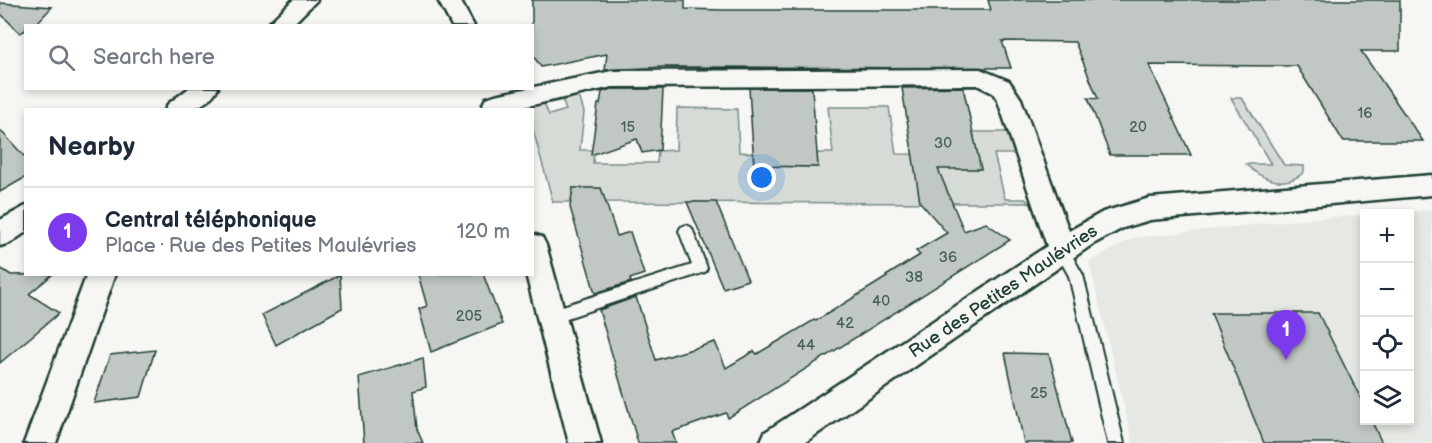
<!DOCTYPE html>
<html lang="en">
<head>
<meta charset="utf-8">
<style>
  :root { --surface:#fff; --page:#f2f2f3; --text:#1f2937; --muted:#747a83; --line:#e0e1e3; --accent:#7c3aed }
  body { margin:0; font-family:"Balsamiq Sans",sans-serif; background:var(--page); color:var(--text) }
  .controls { position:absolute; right:18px; bottom:18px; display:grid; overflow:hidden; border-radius:0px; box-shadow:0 3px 9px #0003 }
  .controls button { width:54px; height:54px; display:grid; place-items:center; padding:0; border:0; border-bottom:2px solid var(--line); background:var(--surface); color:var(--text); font:30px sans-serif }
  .you { position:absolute; left:762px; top:178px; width:21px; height:21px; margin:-15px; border:4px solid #fff; border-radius:50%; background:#1a73e8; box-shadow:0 0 0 9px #1a73e833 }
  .badge { display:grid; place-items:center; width:39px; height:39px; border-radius:50%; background:var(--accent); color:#fff; font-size:20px; font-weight:700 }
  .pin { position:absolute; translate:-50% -50px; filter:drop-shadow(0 2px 3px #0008) }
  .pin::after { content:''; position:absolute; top:32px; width:21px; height:18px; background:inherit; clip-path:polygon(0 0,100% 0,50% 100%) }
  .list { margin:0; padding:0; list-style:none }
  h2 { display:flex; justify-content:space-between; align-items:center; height:78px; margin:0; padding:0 24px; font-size:26px }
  h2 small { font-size:20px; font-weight:400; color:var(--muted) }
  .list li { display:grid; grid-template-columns:39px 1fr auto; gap:18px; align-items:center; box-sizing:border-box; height:90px; padding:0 24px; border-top:2px solid var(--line) }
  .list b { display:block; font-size:22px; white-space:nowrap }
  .list p { margin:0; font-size:20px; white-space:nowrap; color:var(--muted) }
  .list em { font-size:20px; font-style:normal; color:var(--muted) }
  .icon { flex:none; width:33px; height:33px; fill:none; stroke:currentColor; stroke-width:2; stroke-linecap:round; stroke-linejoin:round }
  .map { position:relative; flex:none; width:1432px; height:443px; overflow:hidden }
  .search { position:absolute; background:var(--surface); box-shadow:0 3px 9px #0003; left:24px; top:24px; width:510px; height:66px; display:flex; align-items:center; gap:15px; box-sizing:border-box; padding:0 21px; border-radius:0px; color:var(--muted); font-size:22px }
  .panel { position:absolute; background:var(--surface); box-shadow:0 3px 9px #0003; left:24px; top:108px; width:510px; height:168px; border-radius:0px }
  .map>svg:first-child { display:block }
  .built { fill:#e6e8e4 }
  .green { fill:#d6dbd6; stroke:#7a8c85; stroke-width:1.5 }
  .building { fill:#c1c8c3; stroke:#1f3d34; stroke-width:1.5 }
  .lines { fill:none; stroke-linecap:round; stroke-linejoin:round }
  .service-casing { stroke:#1f3d34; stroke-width:4 }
  .minor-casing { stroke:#1f3d34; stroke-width:5 }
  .service { fill:#f6f6f2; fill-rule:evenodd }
  .minor { fill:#f6f6f2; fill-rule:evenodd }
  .labels { text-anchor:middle; stroke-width:6; stroke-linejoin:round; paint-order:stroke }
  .number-label { font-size:15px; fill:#486058 }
  .street-label { font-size:18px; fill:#1f3d34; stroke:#f6f6f2 }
</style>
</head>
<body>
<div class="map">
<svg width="1432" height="443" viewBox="0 0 1432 443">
  <rect width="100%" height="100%" fill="#f6f6f2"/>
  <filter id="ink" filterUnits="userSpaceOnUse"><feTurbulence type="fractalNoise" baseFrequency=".0167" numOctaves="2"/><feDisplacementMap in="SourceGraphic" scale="12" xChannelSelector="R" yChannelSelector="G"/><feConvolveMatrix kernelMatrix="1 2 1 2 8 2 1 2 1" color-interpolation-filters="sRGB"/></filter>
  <g filter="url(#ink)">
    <!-- built -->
    <path class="built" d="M1432,210v233h-299l-44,-181 44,-24 174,-19 57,-4v205h46v-207h-21z"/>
    <!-- green -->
    <g class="green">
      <path d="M573,96l7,3 4,13 -4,38h14l-1,13h64l1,-12 18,-1 1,-42 60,1 2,43 14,1 1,13 64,1 -1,-14h16l-5,-46h61l7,47 81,1 -4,-23h34l7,22h-20l11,45h21l3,4 -441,-1 2,-14h-17l-2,14h-18l-20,-72 -1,-20 -5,-1 -2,-3 18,-5 6,14 17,-5 -5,-13z"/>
      <path d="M1231,98h11l42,67 20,1v6c-18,17 -43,8 -58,-8h25z"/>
    </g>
    <!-- building -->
    <g class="building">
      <path d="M532,0h153v9l36,1h270l-3,-10h412v51h-39l62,90h-80l-46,-75 -148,-1 42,90h-81l-22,-57 10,1 -23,-57 -73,-1 9,27 -347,-1 -59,3 2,-16 -66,13 -9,-13z"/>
      <path d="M0,3l52,4 -17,18 -9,1v4l-6,3 -20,-20z"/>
      <path d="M963,87l18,82h-43l26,62 22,-8 24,17 -282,178 -2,-5 -54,19 4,11h-38l-39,-133 37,-13 20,63 59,-18 11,26 28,-17 3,3 57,-34 2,1 71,-44 -1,-1 34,-21 -4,-4 31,-18 -27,-31 -18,-114z"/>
      <path d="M749,88h63l6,79 -64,-1z"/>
      <path d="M612,89h51l-3,61 -18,3 -5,-14 -46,16 7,-51h2l2,-12z"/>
      <path d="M0,130l26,28v19l-26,15z"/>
      <path d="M573,188h28l16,48 13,-4 14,42 -14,5 1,3 -36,11 -25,-86z"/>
      <path d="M687,202h29l32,78 -25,8z"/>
      <path d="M0,268l11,7 42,-1 -24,20 30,19 -59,50z"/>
      <path d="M418,274h65l19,50 -71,28 -12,-43 8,-3z"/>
      <path d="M340,275l2,33 -66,37 -14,-30z"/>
      <path d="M1211,313h107l47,94v13h6l11,23h-118z"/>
      <path d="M155,350l-14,47 -47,6 16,-48z"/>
      <path d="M1005,353l44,1 23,89h-48z"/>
      <path d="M423,358l3,29 -13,4 4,38 6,14h-59l-5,-66z"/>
    </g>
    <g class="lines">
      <!-- service casing -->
      <g class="service-casing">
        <g id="service">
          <path d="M686,225l5,2 2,4 14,37 -2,4 -153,51 -5,-2 -2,-5 2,-5 145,-46 -13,-34 2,-4z"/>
          <path d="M1062,245l5,2 16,28 41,168h-16l-39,-167 -14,-25 2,-4z"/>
        </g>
      </g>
      <!-- minor casing -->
      <g class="minor-casing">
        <g id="minor">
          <path d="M293,0h24l-26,26h-25z"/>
          <path d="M438,0h22l14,26h-22z"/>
          <path d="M980,69l29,12 12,18 48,132 34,-19 47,-14 282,-23v20l-282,25 -27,8 -30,16 -289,199h-44l5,-11 282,-186 -49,-145 -5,-8 -16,-8 -365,2 -102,23h-24l-3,-6 3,-6 9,-3 117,-24z"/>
          <path d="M189,88h29c-13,22 -31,22 -53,22l3,-6z"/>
          <path d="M26,206v26l-16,11 -10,3v-26z"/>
          <path d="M532,234l10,3 4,8 55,198h-32l-43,-169h6z"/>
          <path d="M87,274h28l-59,169h-32z"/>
        </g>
      </g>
      <!-- service -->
      <use href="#service" class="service"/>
      <!-- minor -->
      <use href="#minor" class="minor"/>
    </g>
  </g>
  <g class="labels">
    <!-- number labels -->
    <g class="number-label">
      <text x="1365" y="118">16</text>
      <text x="628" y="132">15</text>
      <text x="1138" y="132">20</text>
      <text x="943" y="148">30</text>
      <text x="948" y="262">36</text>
      <text x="914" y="282">38</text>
      <text x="881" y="306">40</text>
      <text x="469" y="321">205</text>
      <text x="845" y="328">42</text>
      <text x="806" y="350">44</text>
      <text x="1039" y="398">25</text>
    </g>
    <!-- street labels -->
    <g class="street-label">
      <text transform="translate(1003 291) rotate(-34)" y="6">Rue des Petites Maulévries</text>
    </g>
  </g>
</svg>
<div class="controls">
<button>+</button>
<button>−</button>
<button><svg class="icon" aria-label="locate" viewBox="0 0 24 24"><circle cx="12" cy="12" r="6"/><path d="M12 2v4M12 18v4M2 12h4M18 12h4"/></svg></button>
<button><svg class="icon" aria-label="layers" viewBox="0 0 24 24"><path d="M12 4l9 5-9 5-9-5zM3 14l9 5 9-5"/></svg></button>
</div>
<div class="you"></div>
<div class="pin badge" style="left:1286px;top:360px">1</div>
<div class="search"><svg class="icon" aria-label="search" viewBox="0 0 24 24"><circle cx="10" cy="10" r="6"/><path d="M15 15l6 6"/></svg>Search here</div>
<section class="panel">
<h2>Nearby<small></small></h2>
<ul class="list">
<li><span class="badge">1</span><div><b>Central téléphonique</b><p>Place · Rue des Petites Maulévries</p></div><em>120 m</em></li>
</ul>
</section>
</div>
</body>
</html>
